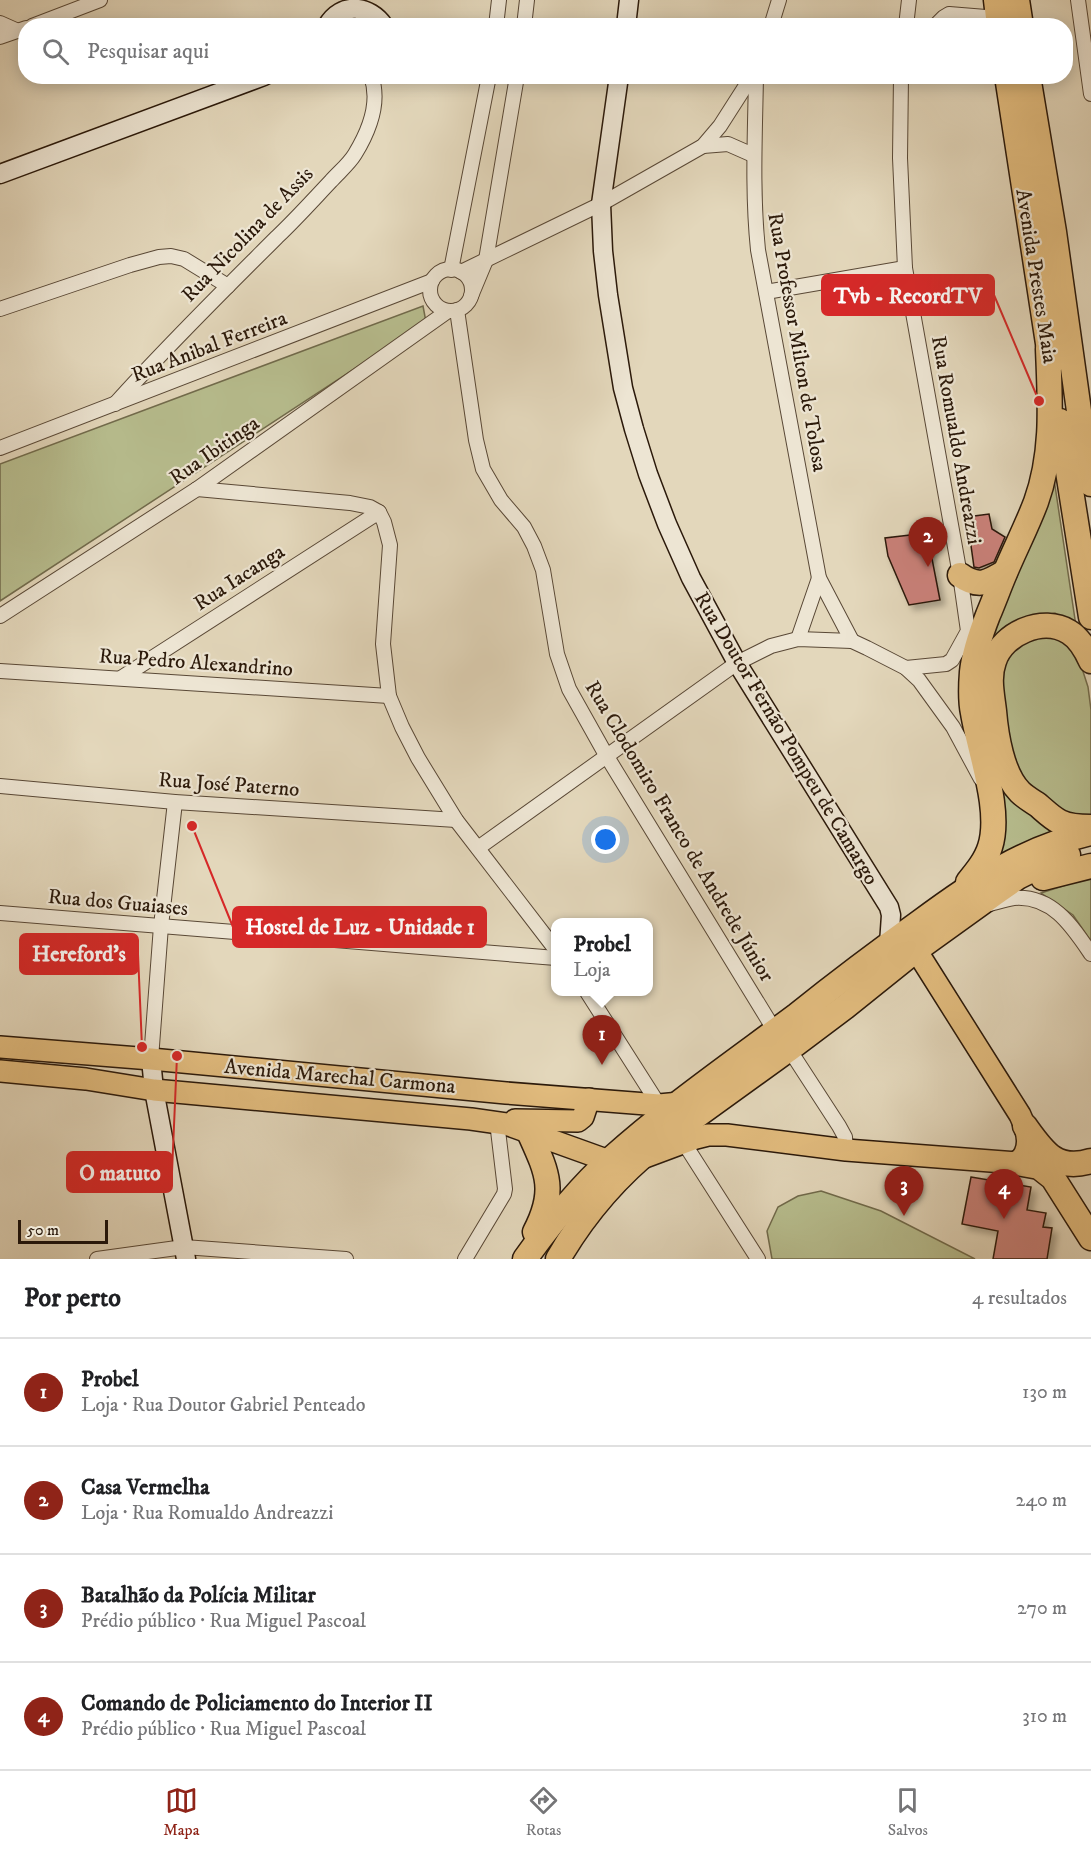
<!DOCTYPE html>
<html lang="pt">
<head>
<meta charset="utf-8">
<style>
  :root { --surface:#fff; --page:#f2f2f2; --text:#202124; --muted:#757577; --line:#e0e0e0; --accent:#8f2418 }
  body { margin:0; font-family:"IM FELL DW Pica",serif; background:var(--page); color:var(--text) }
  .scale { position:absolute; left:18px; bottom:15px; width:90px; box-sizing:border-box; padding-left:6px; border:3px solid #2b190a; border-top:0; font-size:16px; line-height:21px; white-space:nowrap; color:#2b190a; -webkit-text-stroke:4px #ede5d3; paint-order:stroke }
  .you { position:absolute; left:606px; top:840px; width:21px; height:21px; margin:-15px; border:4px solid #fff; border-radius:50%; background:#1a73e8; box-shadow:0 0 0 9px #1a73e833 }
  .badge { display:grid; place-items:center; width:39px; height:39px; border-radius:50%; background:var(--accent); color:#fff; font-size:20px; font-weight:700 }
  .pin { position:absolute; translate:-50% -50px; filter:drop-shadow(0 2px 3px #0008) }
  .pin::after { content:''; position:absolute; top:32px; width:21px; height:18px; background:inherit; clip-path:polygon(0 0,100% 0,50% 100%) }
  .popup { position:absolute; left:551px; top:918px; width:102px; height:78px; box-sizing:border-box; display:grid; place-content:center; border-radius:12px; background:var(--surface); filter:drop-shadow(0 2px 4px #0005); font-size:20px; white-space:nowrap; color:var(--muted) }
  .popup b { font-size:22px; color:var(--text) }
  .popup::after { content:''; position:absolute; left:50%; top:100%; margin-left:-12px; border:12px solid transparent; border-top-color:var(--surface) }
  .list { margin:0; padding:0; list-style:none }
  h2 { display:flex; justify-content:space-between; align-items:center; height:78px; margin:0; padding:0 24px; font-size:26px }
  h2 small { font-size:20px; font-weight:400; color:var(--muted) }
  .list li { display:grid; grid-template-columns:39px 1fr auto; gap:18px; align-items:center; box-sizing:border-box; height:108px; padding:0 24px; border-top:2px solid var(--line) }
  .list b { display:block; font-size:22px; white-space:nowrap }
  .list p { margin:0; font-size:20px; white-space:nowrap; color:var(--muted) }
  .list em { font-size:20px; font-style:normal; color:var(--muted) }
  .icon { flex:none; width:33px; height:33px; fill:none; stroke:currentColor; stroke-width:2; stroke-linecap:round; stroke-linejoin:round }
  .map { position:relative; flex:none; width:1091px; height:1259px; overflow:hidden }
  .search { position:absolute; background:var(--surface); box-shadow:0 3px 15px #0003; left:18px; right:18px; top:18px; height:66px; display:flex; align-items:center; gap:15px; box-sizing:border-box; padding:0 21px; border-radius:24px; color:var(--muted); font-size:22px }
  .sheet { height:510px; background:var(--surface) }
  nav { display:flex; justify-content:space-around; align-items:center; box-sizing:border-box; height:84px; border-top:2px solid var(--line); background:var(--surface); font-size:16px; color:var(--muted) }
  nav a { display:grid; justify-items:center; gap:3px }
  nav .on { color:var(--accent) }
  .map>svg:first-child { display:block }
  .green { fill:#b7bd8e; stroke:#716b4c; stroke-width:1.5 }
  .building { fill:#ca817a; stroke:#2b190a; stroke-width:1.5; filter:url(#shadow) }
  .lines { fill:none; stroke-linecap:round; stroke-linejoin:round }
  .street-casing { stroke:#594836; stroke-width:16 }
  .secondary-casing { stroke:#2b190a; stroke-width:21 }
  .primary-casing { stroke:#2b190a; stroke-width:24 }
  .highway-casing { stroke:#2b190a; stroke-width:27 }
  .street { stroke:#ede5d3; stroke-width:14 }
  .secondary { stroke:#ede5d3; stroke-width:18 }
  .primary { stroke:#e2bc7e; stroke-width:21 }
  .highway { stroke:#e2bc7e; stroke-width:24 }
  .labels { text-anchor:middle; stroke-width:4.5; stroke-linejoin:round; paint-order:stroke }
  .street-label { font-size:21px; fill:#2b190a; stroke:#ede5d3 }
  .leader { fill:none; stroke:#d62828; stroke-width:2 }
  .callout-dot { fill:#d62828; stroke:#ede5d3; stroke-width:2 }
  .callout { fill:#d62828; stroke:#d62828; stroke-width:2 }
  .callout-label { font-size:22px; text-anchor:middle; font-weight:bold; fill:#fff }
</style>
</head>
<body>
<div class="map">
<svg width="1091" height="1259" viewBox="0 0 1091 1259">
  <defs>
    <filter id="shadow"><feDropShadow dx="5" dy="5" stdDeviation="3" flood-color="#0004"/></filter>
  </defs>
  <rect width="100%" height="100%" fill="#e3d7bb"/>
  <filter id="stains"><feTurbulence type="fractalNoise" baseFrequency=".00333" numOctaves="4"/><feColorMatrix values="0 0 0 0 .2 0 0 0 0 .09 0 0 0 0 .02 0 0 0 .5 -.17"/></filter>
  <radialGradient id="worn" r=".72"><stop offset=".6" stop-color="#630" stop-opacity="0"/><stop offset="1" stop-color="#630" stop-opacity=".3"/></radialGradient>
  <!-- green -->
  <g class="green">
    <path d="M423,306l3,16 -426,279v-137z"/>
    <path d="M1054,479l22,147 -21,-13 -31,7 -32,18z"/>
    <path d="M1034,636h23l21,20 10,31 3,23v110l-29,-3 -39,-32 -9,-22 -15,-84 11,-29z"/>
    <path d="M998,780l66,53 -73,29c11,-32 18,-48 7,-82z"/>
    <path d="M1091,877v64l-18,-26 -32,-22z"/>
    <path d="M821,1191l60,20 94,48h-203l-5,-28 11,-24 20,-11z"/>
  </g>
  <!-- building -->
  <g class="building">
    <path d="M989,514l3,15 13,8 -11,25 -15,6 -5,-1 -7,-50z"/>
    <path d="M927,533l13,67 -31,5 -21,-49 -3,-18z"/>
    <path d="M971,1177l60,10 -4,23 19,3 -3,14 9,1 -5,31h-54l5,-28 -36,-7z"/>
  </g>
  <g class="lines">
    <!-- street casing -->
    <g class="street-casing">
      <g id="street">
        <path d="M1078,0l13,94"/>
        <path d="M0,23l18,8"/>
        <path d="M32,26l68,-26"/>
        <path d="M496,26l3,-26"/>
        <path d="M524,26l3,-26"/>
        <path d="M771,26l8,-26"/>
        <path d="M906,26l3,-26"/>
        <path d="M935,26l9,-9 5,-3 49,4"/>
        <path d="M0,37l26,-9"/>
        <path d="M756,76c-1,60 -4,115 2,174l61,328 33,63"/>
        <path d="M901,76l-1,82 5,110 55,307 8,56 -16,29 -6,4 -40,4"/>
        <path d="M703,146l25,-2 25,11"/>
        <circle cx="451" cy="290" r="21"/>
        <path d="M451,270l38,-194"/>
        <path d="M461,272l140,-68 102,-58 17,-20 32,-50"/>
        <path d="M766,292l139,-24"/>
        <path d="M471,296l15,-36 31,-184"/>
        <path d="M0,309l130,-44 29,-8 12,-1 13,3 44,27"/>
        <path d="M457,310l19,130 7,29 18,31 23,27 10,19 9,24 14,84 12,35 37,66 169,276"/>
        <path d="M115,404c52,-58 107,-112 162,-167 19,-18 36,-37 54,-56 8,-9 18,-17 24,-27 14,-23 26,-51 16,-78"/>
        <path d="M0,448l432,-167"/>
        <path d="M197,489l153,14 20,4 9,5 5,10 6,23 -7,99 6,52 13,31 16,31 38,62 100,130"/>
        <path d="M0,616l197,-127 251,-178"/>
        <path d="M798,639l21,-61"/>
        <path d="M0,671l389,25"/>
        <path d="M121,678l258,-166"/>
        <path d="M0,786l175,16 281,18"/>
        <path d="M478,848l259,-185 34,-17 27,-7 54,2 15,7 39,20 13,12 34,47 28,52"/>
        <path d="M990,904c8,-2 16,-5 24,-6 38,-3 58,28 77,56"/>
        <path d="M0,913l556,45"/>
        <path d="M587,992l72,113"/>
        <path d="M789,1049l50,77 6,11 1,13"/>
        <path d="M151,1059l10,-133 14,-124"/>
        <path d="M684,1143l74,116"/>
        <path d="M97,1259l87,-12 162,12"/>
        <path d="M465,1259l39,-65 1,-5 -8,-67"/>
      </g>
    </g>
    <!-- secondary casing -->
    <g class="secondary-casing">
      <g id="secondary">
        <path d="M327,26c14,-25 43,-21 57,0"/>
        <path d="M626,26l3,-26"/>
        <path d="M619,76l-18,128 2,47 5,44 15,93 11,41 14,45 19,50 24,54 46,85 152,244 2,8 -2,29"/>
        <path d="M0,174l264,-98"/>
        <path d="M151,1059l3,31 32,169"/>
      </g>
    </g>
    <!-- primary casing -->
    <g class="primary-casing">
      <g id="primary">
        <path d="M0,1047l151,12 355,34 153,12 21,-2"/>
        <path d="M0,1071l86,8 68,11 317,29 35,5 103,37 28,-1 59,-22 12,-3h19l119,15 171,13c16,-13 11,-31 3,-48l-104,-165"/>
        <path d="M515,1120l63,1 5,-4 6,-18"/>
      </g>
    </g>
    <!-- highway casing -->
    <g class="highway-casing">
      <g id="highway">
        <path d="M996,0l3,26"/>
        <path d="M1017,0l4,26"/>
        <path d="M1007,76l44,287"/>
        <path d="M1028,76l26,156 26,186 11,66"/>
        <path d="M1060,421l31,196"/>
        <path d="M960,575c18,13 27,8 45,-3"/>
        <path d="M1091,661c-5,-11 -12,-23 -22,-29 -26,-16 -66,1 -75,29 -6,16 -2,33 0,50 2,24 8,63 26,81 5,5 12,9 18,13 7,6 14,13 22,17 8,4 22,5 31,5"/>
        <path d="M1043,878l48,-12"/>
        <path d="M968,882c9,-11 18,-22 22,-35 12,-37 -11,-96 -17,-134 -3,-14 -2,-28 -1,-41 2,-20 9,-39 16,-57 6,-14 11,-28 17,-42 10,-24 22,-47 31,-71 18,-50 14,-101 12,-153"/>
        <path d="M1025,1126c18,25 31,46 66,35"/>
        <path d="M529,1132c18,40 28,58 6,100"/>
        <path d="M1017,1163l22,4 14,11 38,60"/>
        <path d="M525,1259c25,-35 54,-71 86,-100 58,-52 123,-97 186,-144 40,-32 81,-63 123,-93 54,-40 104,-74 171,-89"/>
        <path d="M558,1259c25,-43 59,-83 98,-114l133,-96 56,-42 71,-57 82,-59 20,-14 30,-15 20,-7"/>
      </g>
    </g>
    <!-- street -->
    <use href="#street" class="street"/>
    <!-- secondary -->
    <use href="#secondary" class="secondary"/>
    <!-- primary -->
    <use href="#primary" class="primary"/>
    <!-- highway -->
    <use href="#highway" class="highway"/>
  </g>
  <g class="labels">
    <!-- street labels -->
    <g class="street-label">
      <text transform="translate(247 234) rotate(-46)" y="7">Rua Nicolina de Assis</text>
      <text transform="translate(1037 276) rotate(81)" y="7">Avenida Prestes Maia</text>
      <text transform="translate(798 342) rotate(80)" y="7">Rua Professor Milton de Tolosa</text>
      <text transform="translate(209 346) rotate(-21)" y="7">Rua Anibal Ferreira</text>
      <text transform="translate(957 440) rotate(80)" y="7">Rua Romualdo Andreazzi</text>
      <text transform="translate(214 450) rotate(-35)" y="7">Rua Ibitinga</text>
      <text transform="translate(239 577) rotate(-33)" y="7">Rua Iacanga</text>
      <text transform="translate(196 662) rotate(4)" y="7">Rua Pedro Alexandrino</text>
      <text transform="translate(787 738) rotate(59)" y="7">Rua Doutor Fernão Pompeu de Camargo</text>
      <text transform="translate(229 784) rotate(4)" y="7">Rua José Paterno</text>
      <text transform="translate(680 831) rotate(59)" y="7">Rua Clodomiro Franco de Andrede Júnior</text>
      <text transform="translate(118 902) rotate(5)" y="7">Rua dos Guaiases</text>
      <text transform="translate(340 1076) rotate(5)" y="7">Avenida Marechal Carmona</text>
    </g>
  </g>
  <!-- callouts -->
  <path class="leader" d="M1039 401L994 295M192 826L233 927M142 1047L138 954M177 1056L172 1172"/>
  <g class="callout-dot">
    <circle cx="1039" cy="401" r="6"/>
    <circle cx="192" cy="826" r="6"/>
    <circle cx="142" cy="1047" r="6"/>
    <circle cx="177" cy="1056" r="6"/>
  </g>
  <g class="callout">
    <rect x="822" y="275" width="172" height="40" rx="6"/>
    <rect x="233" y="907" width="253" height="40" rx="6"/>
    <rect x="20" y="934" width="118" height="40" rx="6"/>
    <rect x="67" y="1152" width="105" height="40" rx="6"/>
  </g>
  <g class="callout-label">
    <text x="908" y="303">Tvb - RecordTV</text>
    <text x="360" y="934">Hostel de Luz - Unidade 1</text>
    <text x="79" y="961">Hereford's</text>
    <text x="120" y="1180">O matuto</text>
  </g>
  <rect width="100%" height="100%" filter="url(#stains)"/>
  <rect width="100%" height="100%" fill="url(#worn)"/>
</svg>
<div class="scale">50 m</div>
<div class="you"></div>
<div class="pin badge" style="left:602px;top:1065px">1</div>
<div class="popup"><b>Probel</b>Loja</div>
<div class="pin badge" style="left:928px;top:567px">2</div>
<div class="pin badge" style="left:904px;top:1216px">3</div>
<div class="pin badge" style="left:1004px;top:1219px">4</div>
<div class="search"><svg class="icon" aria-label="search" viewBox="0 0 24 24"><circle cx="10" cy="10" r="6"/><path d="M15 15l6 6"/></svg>Pesquisar aqui</div>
</div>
<section class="sheet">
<h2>Por perto<small>4 resultados</small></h2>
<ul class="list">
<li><span class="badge">1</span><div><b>Probel</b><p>Loja · Rua Doutor Gabriel Penteado</p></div><em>130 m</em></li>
<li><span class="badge">2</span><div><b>Casa Vermelha</b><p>Loja · Rua Romualdo Andreazzi</p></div><em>240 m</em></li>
<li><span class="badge">3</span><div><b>Batalhão da Polícia Militar</b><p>Prédio público · Rua Miguel Pascoal</p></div><em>270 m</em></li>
<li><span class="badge">4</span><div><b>Comando de Policiamento do Interior II</b><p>Prédio público · Rua Miguel Pascoal</p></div><em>310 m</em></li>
</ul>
</section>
<nav>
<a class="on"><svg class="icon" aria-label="map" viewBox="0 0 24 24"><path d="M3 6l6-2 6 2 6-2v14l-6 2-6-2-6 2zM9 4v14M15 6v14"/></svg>Mapa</a>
<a><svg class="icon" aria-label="directions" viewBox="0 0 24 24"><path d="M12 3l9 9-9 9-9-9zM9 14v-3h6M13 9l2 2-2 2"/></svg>Rotas</a>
<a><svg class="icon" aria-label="saved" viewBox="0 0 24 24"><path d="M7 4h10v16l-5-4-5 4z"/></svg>Salvos</a>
</nav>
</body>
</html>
